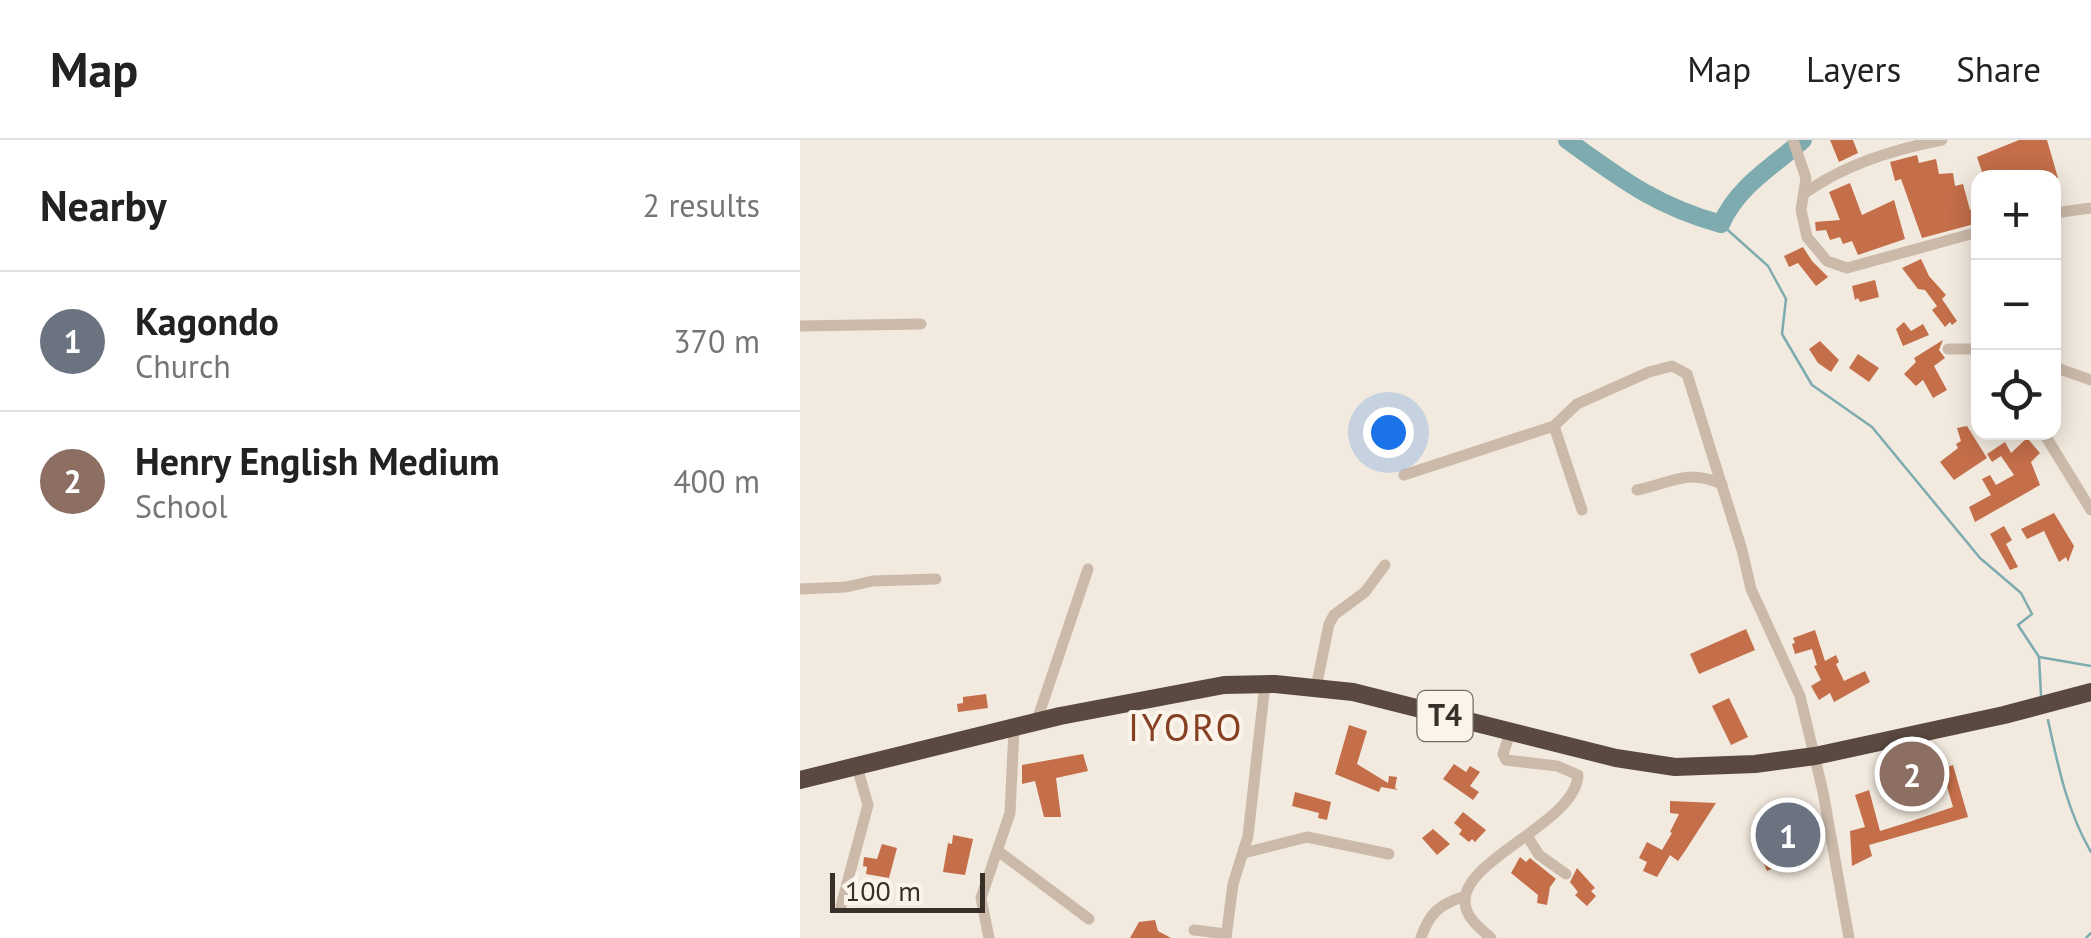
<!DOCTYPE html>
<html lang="en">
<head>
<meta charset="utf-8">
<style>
  :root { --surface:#fff; --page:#f6f6f6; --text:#222; --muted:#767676; --line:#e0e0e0; --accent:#111827 }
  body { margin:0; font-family:"PT Sans",sans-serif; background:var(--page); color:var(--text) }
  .controls { position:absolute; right:30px; top:30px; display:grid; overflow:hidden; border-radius:20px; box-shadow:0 5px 25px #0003 }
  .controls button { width:90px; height:90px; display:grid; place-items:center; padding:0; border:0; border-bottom:2px solid var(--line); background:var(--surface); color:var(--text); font:50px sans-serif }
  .scale { position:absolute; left:30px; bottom:25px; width:155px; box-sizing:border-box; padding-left:10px; border:5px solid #382f29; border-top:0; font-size:28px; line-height:35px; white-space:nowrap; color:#382f29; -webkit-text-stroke:8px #faf4eb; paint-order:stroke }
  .you { position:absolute; left:588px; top:292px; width:35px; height:35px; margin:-25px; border:8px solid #fff; border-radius:50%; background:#1a73e8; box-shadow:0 0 0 15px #1a73e833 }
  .badge { display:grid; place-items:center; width:65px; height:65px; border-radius:50%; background:var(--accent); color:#fff; font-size:32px; font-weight:700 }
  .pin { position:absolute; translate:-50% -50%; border:5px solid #fff; box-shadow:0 2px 10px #0006 }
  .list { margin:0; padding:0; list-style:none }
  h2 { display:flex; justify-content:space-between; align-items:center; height:130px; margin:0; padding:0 40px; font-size:42px }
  h2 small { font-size:32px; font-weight:400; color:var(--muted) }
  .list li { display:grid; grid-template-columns:65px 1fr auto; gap:30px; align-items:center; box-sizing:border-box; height:140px; padding:0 40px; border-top:2px solid var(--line) }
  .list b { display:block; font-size:38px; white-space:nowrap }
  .list p { margin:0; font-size:32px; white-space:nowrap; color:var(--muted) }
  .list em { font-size:32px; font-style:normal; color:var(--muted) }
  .icon { flex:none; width:55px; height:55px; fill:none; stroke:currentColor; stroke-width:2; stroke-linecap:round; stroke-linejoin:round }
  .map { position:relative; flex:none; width:1291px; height:798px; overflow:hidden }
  header { display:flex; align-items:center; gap:60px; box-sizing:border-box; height:140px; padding:0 50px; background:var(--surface); border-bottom:2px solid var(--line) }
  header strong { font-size:48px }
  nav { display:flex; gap:55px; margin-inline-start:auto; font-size:35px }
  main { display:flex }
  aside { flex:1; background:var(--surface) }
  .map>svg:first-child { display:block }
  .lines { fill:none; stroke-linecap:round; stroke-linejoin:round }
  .stream { stroke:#7dabaf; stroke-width:2.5 }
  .river { stroke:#7dabaf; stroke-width:18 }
  .building { fill:#c46e4a }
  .minor { stroke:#cbbaaa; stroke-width:11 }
  .highway { stroke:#594941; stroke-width:18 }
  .labels { text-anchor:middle; stroke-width:8; stroke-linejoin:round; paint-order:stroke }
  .shield { fill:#faf4eb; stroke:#726a63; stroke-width:2.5 }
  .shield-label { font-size:30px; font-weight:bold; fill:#382f29 }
  .quarter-label { font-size:38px; letter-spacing:2.5px; fill:#864023; stroke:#faf4eb }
</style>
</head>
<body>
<header>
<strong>Map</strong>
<nav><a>Map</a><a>Layers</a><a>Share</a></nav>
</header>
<main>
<aside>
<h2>Nearby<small>2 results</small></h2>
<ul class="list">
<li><span class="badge" style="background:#6b7280">1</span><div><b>Kagondo</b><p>Church</p></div><em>370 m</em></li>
<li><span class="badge" style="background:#8d6e63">2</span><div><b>Henry English Medium</b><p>School</p></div><em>400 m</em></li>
</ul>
</aside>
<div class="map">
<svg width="1291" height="798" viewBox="0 0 1291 798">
  <rect width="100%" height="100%" fill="#f2eade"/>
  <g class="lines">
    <!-- stream -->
    <g class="stream">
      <path d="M921,84l47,42 18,33 -4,35 30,51 60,42 108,131 41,35 11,21 -14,11 21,32 2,38"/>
      <path d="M1239,517l52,9"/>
      <path d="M1248,580c10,46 19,91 43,132"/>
      <path d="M1286,798l5,-5"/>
    </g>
    <!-- river -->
    <path class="river" d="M767,0c54,39 89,66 154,84 17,-38 51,-57 82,-84"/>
  </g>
  <!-- building -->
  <g class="building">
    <path d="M1030,0h23l5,13 -19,9z"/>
    <path d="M1219,0h28l11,38h-42l-2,-7 -30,7 -7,-21z"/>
    <path d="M1117,15l2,8 17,-4 3,15 14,-1 2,13 8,-2 7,26 8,-2v15l-56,15 -21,-59 -6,2 -5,-19z"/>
    <path d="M1050,43l12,32 32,-15 11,39 -47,16 -6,-14 -9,3 -3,-7 -10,3 -4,-10 -10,1 -1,-9 25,-2 -11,-28z"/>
    <path d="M1003,107l9,14 16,16 -12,9 -18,-23 -9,4 -5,-11z"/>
    <path d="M1121,119l8,17 17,19 -4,4 15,22 -5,4 -2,-3 -5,5 -13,-17 5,-4 -12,-16 -7,-1 -16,-21z"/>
    <path d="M1075,140l4,17 -19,5 -2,-4 -3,2 -3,-14z"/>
    <path d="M1104,182l7,9 12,-7 6,11 -26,11 -7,-17z"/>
    <path d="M1143,200l-4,10 6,8 -11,8 13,24 -14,8 -10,-18 -7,6 -12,-12 12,-12 -2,-4z"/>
    <path d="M1020,201l19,19 -8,12 -13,-9 -9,-14z"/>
    <path d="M1058,214l21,14 -10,14 -20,-14z"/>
    <path d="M1167,286l20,32 -33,22 -14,-18 18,-14 -2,-4 5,-3 -4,-13z"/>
    <path d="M1227,298l13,15 -9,9 9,23 -65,37 -6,-15 22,-12 -9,-16 8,-4 6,10 18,-10 -13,-19 -9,6 -5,-8 18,-12 6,11z"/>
    <path d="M1254,373l20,33 -6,16 -2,-5 -7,5 -15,-31 -17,8 -6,-10z"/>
    <path d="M1204,386l8,14 -6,4 12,23 -8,3 -20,-36z"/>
    <path d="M946,489l9,21 -56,24 -9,-20z"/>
    <path d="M1015,490l10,31 11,-6 3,7 -3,2 8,17 21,-10 5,11 -36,20 -4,-9 -11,7 -8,-14 10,-6 -7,-14 3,-1 -5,-16 -17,5 -3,-10 3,-1 -2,-5z"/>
    <path d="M186,554l2,14 -30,4 -1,-8 6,-1v-6z"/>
    <path d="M929,558l19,39 -17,8 -19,-39z"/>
    <path d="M549,585l18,6 -10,33 31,19 1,-7 8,1 -2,11 3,2 -17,-3 -2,5 -44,-18z"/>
    <path d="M283,614l5,17 -32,7 5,39h-17l-9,-36 -13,3v-19z"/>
    <path d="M654,624l12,8 4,-6 10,6 -10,14 9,6 -6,8 -30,-21z"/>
    <path d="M1153,625l15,52 -99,28 3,11 -20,10 -2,-35 15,-4 -10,-32 14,-5 11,41 29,-9 44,-15 -11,-38z"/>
    <path d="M495,652l36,10 -4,18 -9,-2 1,-5 -27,-7z"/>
    <path d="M870,661l46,2 -31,48 -7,10 -8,-6 -13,22 -14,-6 4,-9 -8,-4 8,-16 15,8 10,-17 -2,-1 9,-18 -9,-1z"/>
    <path d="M663,672l23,18 -11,12 -3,-3 -3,3 -10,-8 3,-4 -8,-7z"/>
    <path d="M633,689l17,15 -13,11 -15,-17z"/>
    <path d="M994,693l12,25 -8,4 -2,-4 -29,13 -9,-21z"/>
    <path d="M153,695l20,4 -8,36 -22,-3 5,-29 4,1z"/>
    <path d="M82,704l15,4 -8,30 -23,-4 1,-7 -4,-1 1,-9 13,2z"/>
    <path d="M720,717l6,5 4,-4 26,21 -6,8 -3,18 -10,-2 1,-8 -27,-22z"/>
    <path d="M777,728l18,20 -4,3 5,5 -9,10 -12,-11 3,-3 -8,-10z"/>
    <path d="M355,780l3,11 13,7h-41l9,-16z"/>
  </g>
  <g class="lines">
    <!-- minor -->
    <g class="minor">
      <path d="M993,0l13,38 -5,32 6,27 20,24 20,7 131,-36"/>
      <path d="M1005,53c40,-29 90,-44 137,-53"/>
      <path d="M1254,73l37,-5"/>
      <path d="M0,186l121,-2"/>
      <path d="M1148,209h30"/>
      <path d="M1254,227l37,13"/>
      <path d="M754,286l28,84"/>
      <path d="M1243,292l48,78"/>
      <path d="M604,335l150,-49 23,-22 72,-32 23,-6 15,8 55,176 9,39 49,107 23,96 26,146"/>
      <path d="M837,350c37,-8 48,-21 85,-6"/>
      <path d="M0,449l46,-2 27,-6 63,-2"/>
      <path d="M516,548l13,-64 5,-9 31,-23 20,-27"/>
      <path d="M236,583l52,-154"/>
      <path d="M727,696l12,19 27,19"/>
      <path d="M198,711l91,68"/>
      <path d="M444,713l63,-16 82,17"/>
      <path d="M41,766l27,-101 -11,-38"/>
      <path d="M394,790l32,4"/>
      <path d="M189,798l-8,-40 29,-85 4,-84"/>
      <path d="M426,798l7,-54 15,-48 17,-152"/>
      <path d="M621,798c8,-25 19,-34 44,-42"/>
      <path d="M691,798c-9,-8 -22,-18 -25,-30 -14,-46 110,-83 112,-133l-21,-9 -51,-6 -3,-6 7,-21"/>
    </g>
    <!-- highway -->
    <path class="highway" d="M0,640l260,-64 164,-31 51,-1 78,8 263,66 59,9 80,-3 60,-8 189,-41 87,-23"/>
  </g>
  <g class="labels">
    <!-- shield labels -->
    <rect class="shield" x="617.5" y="551" width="55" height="50" rx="8"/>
    <g class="shield-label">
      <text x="645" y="586">T4</text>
    </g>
    <!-- quarter labels -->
    <g class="quarter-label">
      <text x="386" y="601">IYORO</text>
    </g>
  </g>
</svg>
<div class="controls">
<button>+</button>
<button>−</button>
<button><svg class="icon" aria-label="locate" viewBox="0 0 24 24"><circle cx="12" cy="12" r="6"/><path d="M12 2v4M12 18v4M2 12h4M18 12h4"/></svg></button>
</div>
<div class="scale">100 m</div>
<div class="you"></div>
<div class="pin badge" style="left:988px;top:695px;background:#6b7280">1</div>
<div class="pin badge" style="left:1112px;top:634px;background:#8d6e63">2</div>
</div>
</main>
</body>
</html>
